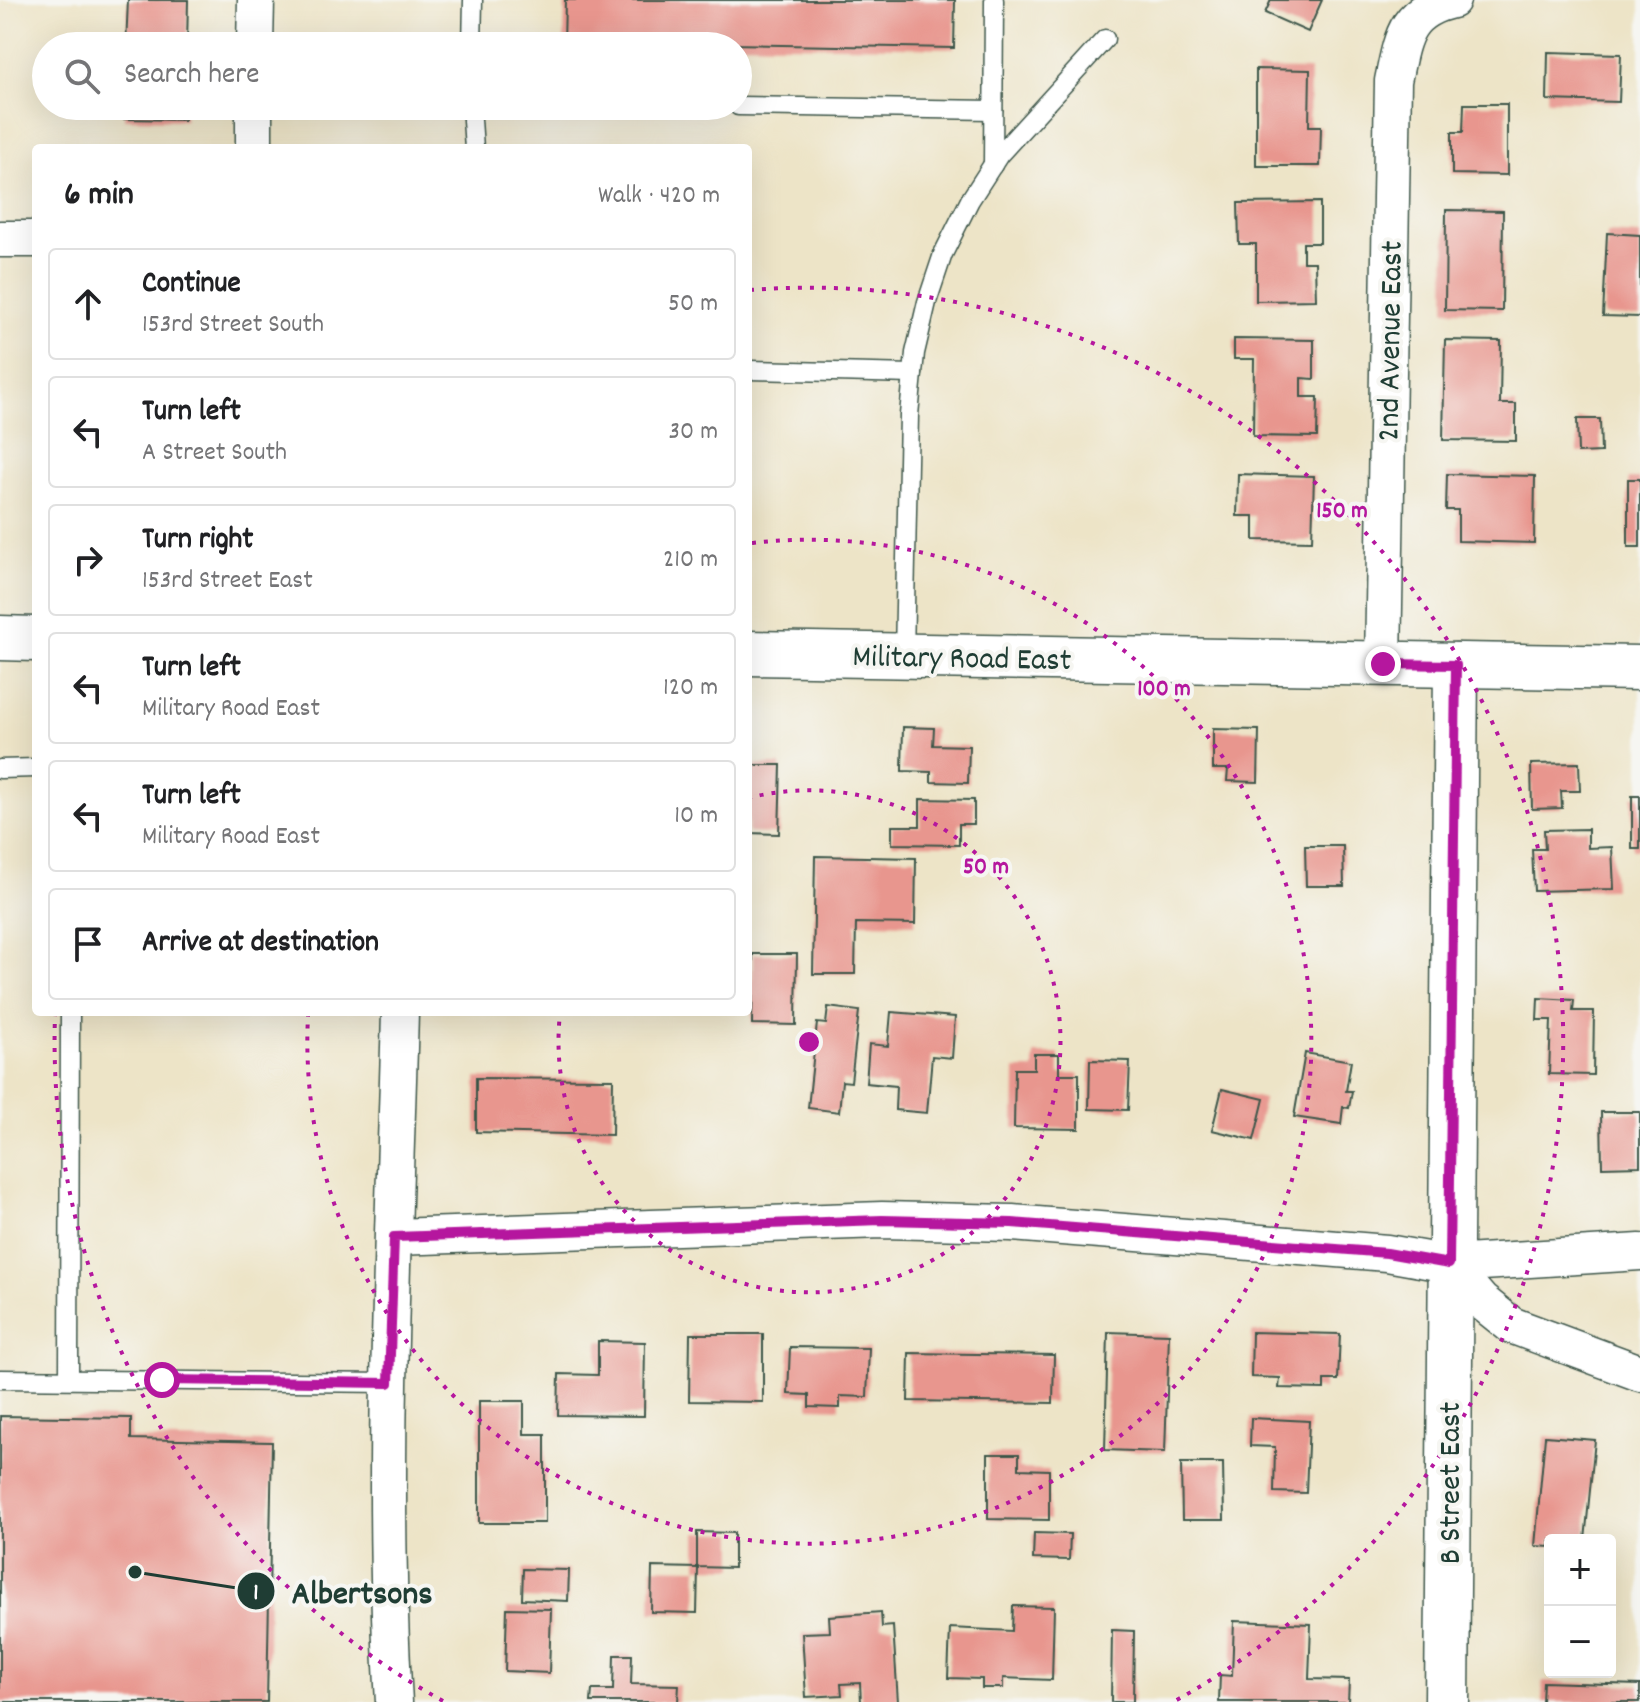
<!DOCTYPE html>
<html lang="en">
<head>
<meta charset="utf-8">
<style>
  :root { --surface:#fff; --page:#f6f6f6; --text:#202124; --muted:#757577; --line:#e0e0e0 }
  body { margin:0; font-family:Dekko,sans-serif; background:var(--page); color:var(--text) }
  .controls { position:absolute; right:24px; bottom:24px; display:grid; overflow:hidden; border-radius:8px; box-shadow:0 8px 32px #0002 }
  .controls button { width:72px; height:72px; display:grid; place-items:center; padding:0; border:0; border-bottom:2px solid var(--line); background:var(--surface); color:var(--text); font:40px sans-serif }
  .stop { position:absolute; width:24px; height:24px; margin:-18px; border:6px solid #b5179e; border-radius:50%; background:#fff }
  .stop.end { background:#b5179e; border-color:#fff; box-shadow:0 2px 8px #0008 }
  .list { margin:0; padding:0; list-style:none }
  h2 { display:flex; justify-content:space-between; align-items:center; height:104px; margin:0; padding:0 32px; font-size:34px }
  h2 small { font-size:26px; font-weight:400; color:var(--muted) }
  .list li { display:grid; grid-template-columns:52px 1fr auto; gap:24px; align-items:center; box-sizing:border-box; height:112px; margin:0 16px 16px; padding:0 16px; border:2px solid var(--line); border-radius:8px }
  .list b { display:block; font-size:30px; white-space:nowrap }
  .list p { margin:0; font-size:26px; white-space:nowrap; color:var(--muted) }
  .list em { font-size:26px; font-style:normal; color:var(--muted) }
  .icon { flex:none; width:44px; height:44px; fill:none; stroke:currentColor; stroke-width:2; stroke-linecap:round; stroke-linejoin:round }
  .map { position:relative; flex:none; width:1640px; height:1702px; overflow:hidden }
  .search { position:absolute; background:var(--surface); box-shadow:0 8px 32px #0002; left:32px; top:32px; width:720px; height:88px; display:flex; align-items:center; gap:20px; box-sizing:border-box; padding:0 28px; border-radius:44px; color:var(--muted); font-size:30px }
  .panel { position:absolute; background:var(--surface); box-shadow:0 8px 32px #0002; left:32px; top:144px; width:720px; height:872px; border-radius:8px }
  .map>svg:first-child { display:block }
  .building { fill:#e8968e }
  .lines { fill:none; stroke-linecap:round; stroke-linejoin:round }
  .lane-casing { stroke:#3e564a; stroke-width:21 }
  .street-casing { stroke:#3e564a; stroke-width:39 }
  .secondary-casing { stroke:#3e564a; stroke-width:47 }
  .lane { stroke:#fff; stroke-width:18 }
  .street { stroke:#fff; stroke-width:36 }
  .secondary { stroke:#fff; stroke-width:44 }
  .route { stroke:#b5179e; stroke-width:10 }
  .ring { fill:none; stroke:#b5179e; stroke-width:4; stroke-dasharray:4 8 }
  .labels { text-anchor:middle; stroke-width:8; stroke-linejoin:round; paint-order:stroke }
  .street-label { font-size:32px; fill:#1f3d34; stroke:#f6f6f2 }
  .centre { fill:#b5179e; stroke:#f6f6f2; stroke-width:4 }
  .ring-label { font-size:24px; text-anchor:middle; font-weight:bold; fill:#b5179e; stroke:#f6f6f2; stroke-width:8; stroke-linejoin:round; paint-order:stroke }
  .leader { fill:none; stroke:#1f3d34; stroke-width:3 }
  .callout-dot { fill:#1f3d34; stroke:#f6f6f2; stroke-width:3 }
  .mark-label { font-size:24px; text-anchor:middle; font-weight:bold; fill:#fff }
  .callout-label { font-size:34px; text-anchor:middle; font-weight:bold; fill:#1f3d34; stroke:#f6f6f2; stroke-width:8; stroke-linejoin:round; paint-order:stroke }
</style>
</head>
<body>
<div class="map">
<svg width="1640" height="1702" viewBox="0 0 1640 1702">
  <rect width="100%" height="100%" fill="#f6f6f2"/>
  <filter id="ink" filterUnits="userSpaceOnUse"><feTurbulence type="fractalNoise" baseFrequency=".0125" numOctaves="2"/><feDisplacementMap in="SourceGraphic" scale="16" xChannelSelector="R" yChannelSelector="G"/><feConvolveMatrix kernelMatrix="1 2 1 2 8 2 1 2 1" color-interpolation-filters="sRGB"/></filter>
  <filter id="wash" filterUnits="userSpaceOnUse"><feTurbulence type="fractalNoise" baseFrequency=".006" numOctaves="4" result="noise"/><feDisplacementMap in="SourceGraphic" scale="32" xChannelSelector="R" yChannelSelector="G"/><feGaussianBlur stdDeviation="1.8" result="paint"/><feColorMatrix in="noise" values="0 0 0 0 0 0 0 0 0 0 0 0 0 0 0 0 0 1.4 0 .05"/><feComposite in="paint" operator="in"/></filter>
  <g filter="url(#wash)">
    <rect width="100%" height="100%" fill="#ede4c7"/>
    <g id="blocks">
      <!-- building -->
      <g class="building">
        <path d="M128,0h60l-1,46h-61z"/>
        <path d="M565,0h390l-1,48 -283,-5v3h-107z"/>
        <path d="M1271,0h51l-14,32 -43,-19z"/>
        <path d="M1548,52l73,2 -2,48 -72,-2z"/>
        <path d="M1256,69l54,1 -1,56h12l-1,40h-64z"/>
        <path d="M1464,104h43v71l-55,-1v-42h11z"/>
        <path d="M125,106h60v14l-61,-1z"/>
        <path d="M1320,202v41h-17v19h12l1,38 -60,1v-57h-17l-1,-41z"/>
        <path d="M1446,210l57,1 -1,100 -57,-1z"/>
        <path d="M1607,233l33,2v82l-37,-1z"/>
        <path d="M1234,339l80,1v39l-13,-1v19h17l-1,40 -64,-1 1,-77h-20z"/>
        <path d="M1445,340l56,1 -1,63h16v37l-73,-1z"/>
        <path d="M1577,419h23l1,33 -23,1z"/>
        <path d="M1238,474l76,2 -2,65 -58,-1v-24h-17z"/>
        <path d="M1447,474l88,2 -1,67 -76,-2v-31h-12z"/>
        <rect x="1628" y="479" width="12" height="68"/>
        <path d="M903,727l31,1 -1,17 36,1 -1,37 -37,-1v-10l-29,-1z"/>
        <path d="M1213,729l46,1 -1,52 -31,-1 1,-12h-15z"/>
        <path d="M1579,763l1,28h-19l1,17 -30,1 -1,-45z"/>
        <path d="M748,765h33l-2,69 -31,-1z"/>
        <rect x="1632" y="796" width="8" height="53"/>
        <path d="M920,799l54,1v24h-15v21l-67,-1v-18h28z"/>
        <path d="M1588,829v19l24,-1 2,42 -80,2 -2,-42h13l-1,-19z"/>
        <path d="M1305,846h38l1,40h-38z"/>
        <path d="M815,856l101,2 -1,66 -59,-1 -1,51h-42z"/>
        <path d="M753,954h44l-1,71 -44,-1z"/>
        <path d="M1538,998l36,2 -1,11h21l-1,64 -44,-1 2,-54h-14z"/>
        <path d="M828,1007l31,4 -8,71 -9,-1 -3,31 -31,-4 9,-85 9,1z"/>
        <path d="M891,1012l64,5 -3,41 -20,-2 -5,57 -32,-3 1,-24 -30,-3 3,-39 19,2z"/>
        <path d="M1305,1053l46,8 -5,30h6l-3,17 -6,-1 -2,17 -47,-7z"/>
        <path d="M1034,1054h25v20h20v55l-65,-1 1,-59h19z"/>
        <path d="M1090,1060l40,1 -2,49 -39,-1z"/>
        <path d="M476,1078l137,1 -1,56 -136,-3z"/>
        <path d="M1222,1089l42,10 -10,41 -42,-10z"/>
        <path d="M1601,1112h39v54l-38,1z"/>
        <path d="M1108,1332l61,2 -4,118 -60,-2z"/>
        <path d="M1252,1332l88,2 -2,46h-14v9l-45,-1 1,-10 -29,-1z"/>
        <path d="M690,1334h73v68l-74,-1z"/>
        <path d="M598,1341l47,1 -1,74 -86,-1 1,-41 39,1z"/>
        <path d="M790,1347l79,1 -2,49 -27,-1v12l-31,-1v-12l-21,-1z"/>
        <path d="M909,1353l145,2 -1,48 -145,-2z"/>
        <path d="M479,1401h45v33h21v89h-66z"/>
        <path d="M0,1416l131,2v21l141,3 -5,260h-267z"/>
        <path d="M1251,1418l58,3 -3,72 -32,-1 1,-45 -25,-1z"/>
        <path d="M1545,1436l50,4 -10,100h-35v7l-15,-1z"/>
        <path d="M988,1454h31v15l30,1v50l-61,-1z"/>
        <path d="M1181,1463h42l1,57h-42z"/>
        <path d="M697,1532l37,1v35l-37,-1z"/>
        <path d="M1034,1533l36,1 -1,26 -36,-1z"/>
        <path d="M652,1567l46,1 -1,45 -46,-1z"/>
        <path d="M523,1569l46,1 -1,31 -46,-2z"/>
        <path d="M1013,1606l41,1 -2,73 -49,-2v10h-21v-9l-34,-1 2,-50 62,3z"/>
        <path d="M507,1608l44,1 -2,64 -44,-2z"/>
        <path d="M881,1612l1,15 11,-1 5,76h-37l-1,-19 -19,1 1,11 -36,2 -4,-64 28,-1 -1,-16z"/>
        <path d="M1234,1621l77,3 -2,55 40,1 -1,22h-129l1,-27 12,1z"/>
        <path d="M1112,1630l22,1 -1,71h-22z"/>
        <path d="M614,1655h18l-1,29 48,1 -1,17h-87l1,-12h21z"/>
        <path d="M1543,1682l97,3v17h-98z"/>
      </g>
    </g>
  </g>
  <g filter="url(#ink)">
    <use href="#blocks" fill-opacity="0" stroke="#3e564a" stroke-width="2"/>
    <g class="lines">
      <!-- lane casing -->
      <g class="lane-casing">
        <g id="lane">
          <path d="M472,46l1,-46"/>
          <path d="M471,106l3,42"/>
          <path d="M738,106l255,4"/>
          <path d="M993,165l1,-165"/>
          <path d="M748,370l165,4"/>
          <path d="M904,655l5,-240 6,-62 12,-51 16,-48 27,-54 29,-45 106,-116"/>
          <path d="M0,769l36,-1"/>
          <path d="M0,1379l389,4"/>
          <path d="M69,1379l1,-367"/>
        </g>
      </g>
      <!-- street casing -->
      <g class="street-casing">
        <g id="street">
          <path d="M255,46l1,-46"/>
          <path d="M254,148v-42"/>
          <path d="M0,239h36"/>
          <path d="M1383,664l10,-583c9,-43 11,-70 59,-81"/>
          <path d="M394,1237l488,-17 130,3 375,30 62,11 191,-12"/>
          <path d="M1449,1264l32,37 30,24 129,48"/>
          <path d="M394,1702c-14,-230 0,-460 6,-690"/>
        </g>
      </g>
      <!-- secondary casing -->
      <g class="secondary-casing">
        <g id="secondary">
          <path d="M0,638l36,1"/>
          <path d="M748,653l892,15"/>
          <path d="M1447,1702l9,-1037"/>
        </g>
      </g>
      <!-- lane -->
      <use href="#lane" class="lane"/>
      <!-- street -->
      <use href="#street" class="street"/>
      <!-- secondary -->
      <use href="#secondary" class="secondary"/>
    </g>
  </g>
  <g class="lines" filter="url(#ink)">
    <!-- route -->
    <path class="route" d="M162,1380l227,3 5,-146 488,-17 130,3 375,30 62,11 7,-599 -73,-1"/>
  </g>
  <!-- distance rings -->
  <g class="ring">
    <path d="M748 798A251 251 0 1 1 560 1014"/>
    <path d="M752 543A502 502 0 1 1 308 1016"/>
    <path d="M443 1701A754 754 0 0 1 55 1016M750 290A754 754 0 0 1 1175 1701"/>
  </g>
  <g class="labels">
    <!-- street labels -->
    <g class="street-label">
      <text transform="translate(1388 341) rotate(-89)" y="11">2nd Avenue East</text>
      <text transform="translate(962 656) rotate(1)" y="11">Military Road East</text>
      <text transform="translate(1448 1483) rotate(-90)" y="11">B Street East</text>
    </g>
  </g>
  <circle cx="809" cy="1042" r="12" class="centre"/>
  <g class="ring-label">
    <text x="1342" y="517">150 m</text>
    <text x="1164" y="695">100 m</text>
    <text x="986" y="873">50 m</text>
  </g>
  <!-- callouts -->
  <path class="leader" d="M135 1572L256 1591"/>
  <g class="callout-dot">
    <circle cx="135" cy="1572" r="8"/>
    <circle cx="256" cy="1591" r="20"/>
  </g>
  <g class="mark-label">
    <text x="256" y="1599">1</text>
  </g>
  <g class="callout-label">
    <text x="362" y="1603">Albertsons</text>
  </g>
</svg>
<div class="controls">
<button>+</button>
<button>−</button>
</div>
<div class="stop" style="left:162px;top:1380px"></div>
<div class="stop end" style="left:1383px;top:664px"></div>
<div class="search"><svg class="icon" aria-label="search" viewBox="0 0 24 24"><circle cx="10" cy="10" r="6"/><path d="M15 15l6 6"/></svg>Search here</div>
<section class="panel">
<h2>6 min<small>Walk · 420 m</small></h2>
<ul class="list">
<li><svg class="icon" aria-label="ahead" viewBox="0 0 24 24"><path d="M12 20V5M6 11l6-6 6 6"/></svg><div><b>Continue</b><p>153rd Street South</p></div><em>50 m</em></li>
<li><svg class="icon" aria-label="left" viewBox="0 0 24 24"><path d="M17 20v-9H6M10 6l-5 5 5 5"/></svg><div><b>Turn left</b><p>A Street South</p></div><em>30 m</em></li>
<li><svg class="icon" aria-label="right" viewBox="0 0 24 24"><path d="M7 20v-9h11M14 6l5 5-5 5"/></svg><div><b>Turn right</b><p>153rd Street East</p></div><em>210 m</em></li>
<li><svg class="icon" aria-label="left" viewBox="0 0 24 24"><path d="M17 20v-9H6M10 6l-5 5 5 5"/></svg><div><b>Turn left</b><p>Military Road East</p></div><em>120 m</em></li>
<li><svg class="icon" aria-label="left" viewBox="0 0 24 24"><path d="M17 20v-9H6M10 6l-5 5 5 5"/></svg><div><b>Turn left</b><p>Military Road East</p></div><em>10 m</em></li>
<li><svg class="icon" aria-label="arrive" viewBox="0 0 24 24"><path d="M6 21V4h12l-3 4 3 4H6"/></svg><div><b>Arrive at destination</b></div></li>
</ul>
</section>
</div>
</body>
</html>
